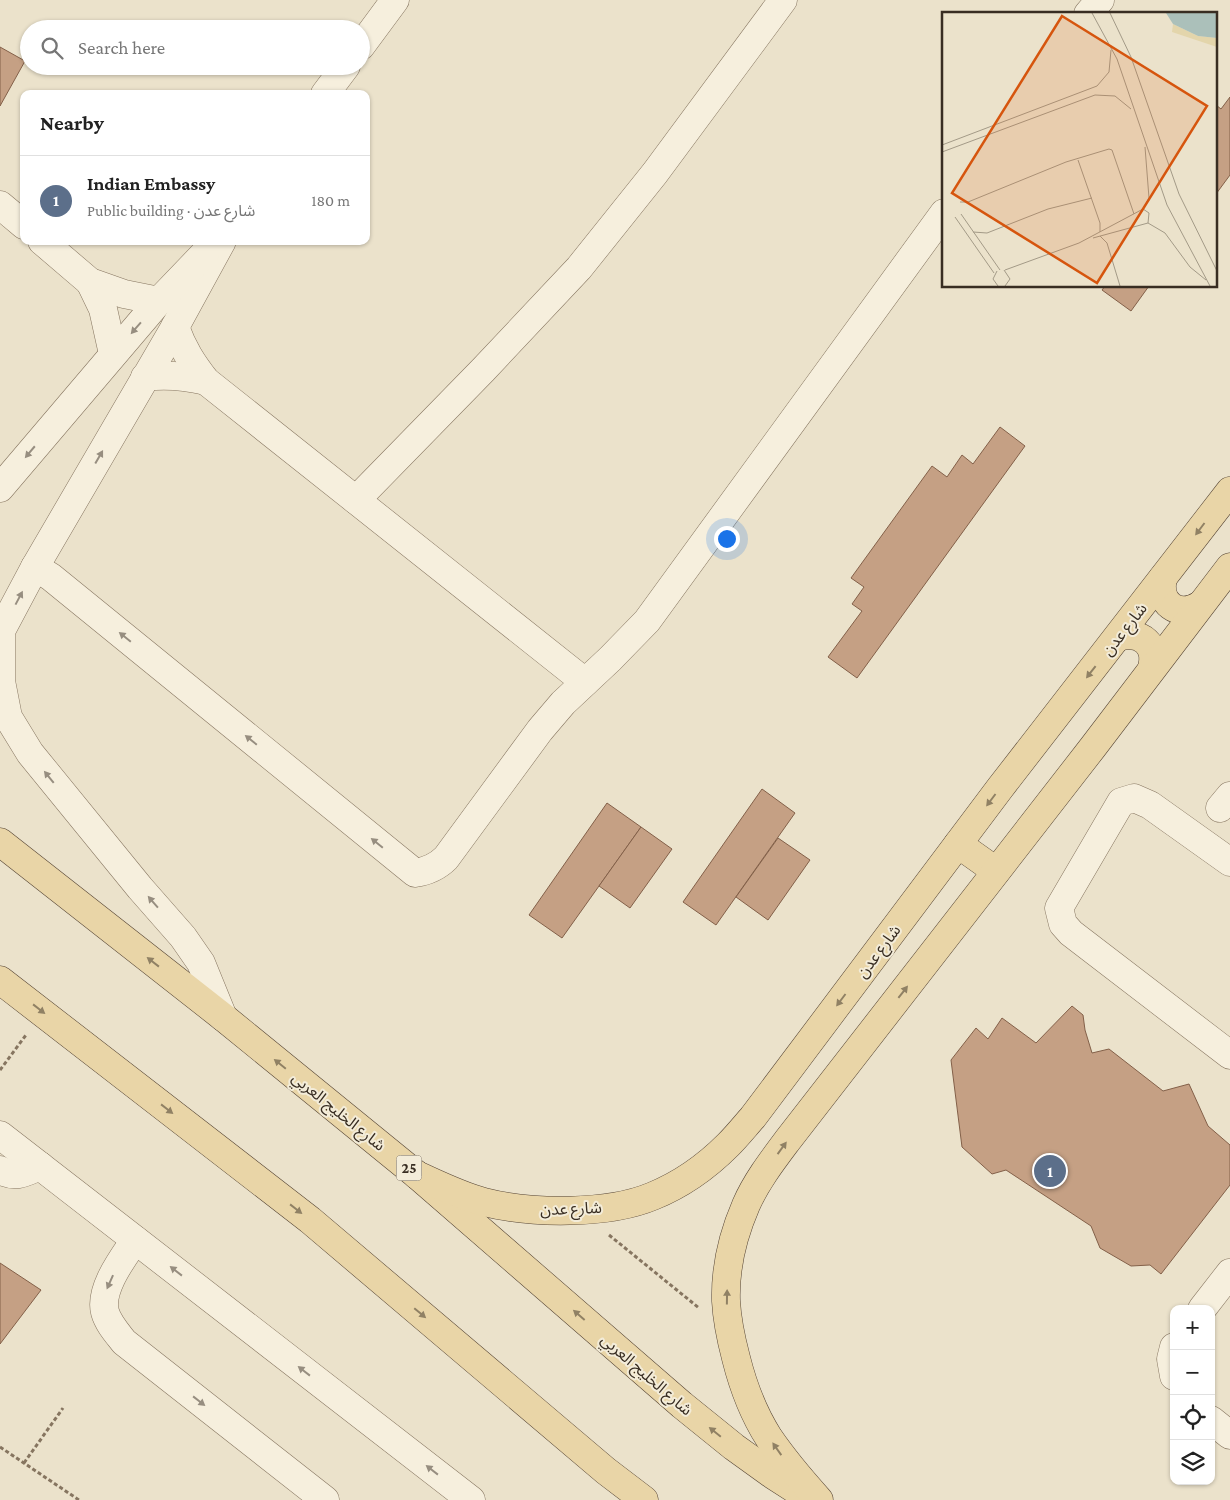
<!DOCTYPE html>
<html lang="en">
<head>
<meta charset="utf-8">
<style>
  :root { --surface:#fff; --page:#f2f2f2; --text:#222; --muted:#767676; --line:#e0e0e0; --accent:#ea580c }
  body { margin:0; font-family:"Crimson Pro","Noto Sans Arabic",serif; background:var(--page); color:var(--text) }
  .controls { position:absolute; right:15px; bottom:15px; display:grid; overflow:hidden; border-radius:10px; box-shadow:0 1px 4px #0004 }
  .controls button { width:45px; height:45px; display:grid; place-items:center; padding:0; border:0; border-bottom:1px solid var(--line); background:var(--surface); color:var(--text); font:25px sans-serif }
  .you { position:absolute; left:726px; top:538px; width:18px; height:18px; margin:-12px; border:4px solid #fff; border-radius:50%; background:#1a73e8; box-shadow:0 0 0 8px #1a73e833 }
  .badge { display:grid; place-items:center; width:32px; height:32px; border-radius:50%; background:var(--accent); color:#fff; font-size:16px; font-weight:700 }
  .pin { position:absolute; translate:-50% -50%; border:2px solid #fff; box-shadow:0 1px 5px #0006 }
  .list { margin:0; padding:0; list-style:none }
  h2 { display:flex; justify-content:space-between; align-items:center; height:65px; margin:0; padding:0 20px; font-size:21px }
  h2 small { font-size:16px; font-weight:400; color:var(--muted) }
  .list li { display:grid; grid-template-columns:32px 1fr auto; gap:15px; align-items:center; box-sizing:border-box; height:90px; padding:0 20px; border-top:1px solid var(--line) }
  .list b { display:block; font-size:19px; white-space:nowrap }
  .list p { margin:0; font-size:16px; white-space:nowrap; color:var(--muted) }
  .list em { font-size:16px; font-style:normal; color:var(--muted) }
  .icon { flex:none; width:28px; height:28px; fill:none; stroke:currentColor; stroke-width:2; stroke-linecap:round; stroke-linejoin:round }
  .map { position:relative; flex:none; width:1230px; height:1500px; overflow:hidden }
  .search { position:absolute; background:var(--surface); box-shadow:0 1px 4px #0004; left:20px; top:20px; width:350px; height:55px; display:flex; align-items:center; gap:12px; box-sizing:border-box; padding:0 18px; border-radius:28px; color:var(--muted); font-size:19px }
  .panel { position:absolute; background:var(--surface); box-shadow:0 1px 4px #0004; left:20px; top:90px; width:350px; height:155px; border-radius:10px }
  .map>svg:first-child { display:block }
  .building { fill:#c5a084; stroke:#836049 }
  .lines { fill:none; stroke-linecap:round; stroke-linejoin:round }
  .minor-casing { stroke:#867560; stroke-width:29 }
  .major-casing { stroke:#554434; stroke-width:29 }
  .path { stroke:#867560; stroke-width:3; stroke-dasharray:4 2.5; stroke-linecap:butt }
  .minor { stroke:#f6efdd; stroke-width:28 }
  .major { stroke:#e9d5a7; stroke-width:28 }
  .oneway { fill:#978e80 }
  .oneway2 { fill:#908164 }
  .labels { text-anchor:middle; stroke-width:4; stroke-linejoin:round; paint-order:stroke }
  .shield { fill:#f3ecd9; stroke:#706659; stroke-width:1 }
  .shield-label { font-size:15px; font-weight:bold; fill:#382d22 }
  .street-label { font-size:16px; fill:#382d22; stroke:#f3ecd9 }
  .inset-road { fill:none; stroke:#a39a87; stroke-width:1 }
  .view { fill:#d6550e; fill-opacity:0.15; stroke:#d6550e; stroke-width:2.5 }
  .inset-edge { fill:none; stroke:#382d22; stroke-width:2.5 }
</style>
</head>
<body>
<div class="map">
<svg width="1230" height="1500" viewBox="0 0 1230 1500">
  <rect width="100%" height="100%" fill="#ebe2cb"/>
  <!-- building -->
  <g class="building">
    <path d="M0,47l25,14 -25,45z"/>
    <path d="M1230,97v78l-14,19v-89l5,4z"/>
    <path d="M1105,286h44l-18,25 -29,-21z"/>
    <path d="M1000,427l25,19 -168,232 -29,-21 34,-46 -10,-7 12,-17 -13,-9 81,-112 15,11 15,-22 11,9z"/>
    <path d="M762,789l33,24 -79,112 -33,-23z"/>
    <path d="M607,803l34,24 -79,111 -33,-23z"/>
    <path d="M641,827l31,22 -42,59 -31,-22z"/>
    <path d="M778,838l32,22 -42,60 -32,-23z"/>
    <path d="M1072,1006l11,9 2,15 7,23 17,-4 54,42 26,-7 19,42 22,19v40l-69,89 -11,-9 -19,1 -31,-18 -9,-22 -85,-56 -14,4 -30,-27 -11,-87 25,-32 12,11 14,-21 34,25z"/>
    <path d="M0,1263l41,27 -41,54z"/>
  </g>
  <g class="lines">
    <!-- minor casing -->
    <g class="minor-casing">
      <g id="minor">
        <path d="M1088,14l12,-14"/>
        <path d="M361,46l34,-46"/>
        <path d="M325,94l21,-28"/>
        <path d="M0,205l24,20"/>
        <path d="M42,241l48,41 34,12 35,7"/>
        <path d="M222,241l-47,86 -140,240 -34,64v50l7,36 22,36 110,135 43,49 18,26 22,54"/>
        <path d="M90,282l13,27 10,45"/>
        <path d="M175,327c8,22 17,36 31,54l379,301"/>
        <path d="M145,377c22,-3 40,-1 61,4"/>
        <path d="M0,488l159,-187 46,-48"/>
        <path d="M356,500l127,-130 96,-102 76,-95 128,-173"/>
        <path d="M35,567l16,10 364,296c13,-2 22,-6 31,-15l94,-128 23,-27 47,-44 37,-38 297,-408"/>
        <path d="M1220,808l10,-12"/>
        <path d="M1230,862l-80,-57 -16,-7 -13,4 -62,106 4,16 8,9 159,122"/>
        <path d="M0,1135l471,365"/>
        <path d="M0,1170c15,9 26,2 40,-4"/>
        <path d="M135,1240c-12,18 -36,49 -30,72 3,11 12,21 19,30l201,158"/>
        <path d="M1202,1309l28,-36"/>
        <path d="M1174,1347l-3,12 3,17"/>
        <path d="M1211,1420l19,15"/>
      </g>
    </g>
    <!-- major casing -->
    <g class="major-casing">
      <g id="major">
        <path d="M1163,578c-6,25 15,41 37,27"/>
        <path d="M1118,637c23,-7 40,8 34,31"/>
        <path d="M0,842l223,175 194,158 265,230 52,42 39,28 28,18"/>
        <path d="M958,844l38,27"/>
        <path d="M0,980l310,240 296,251 38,29"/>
        <path d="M417,1175c22,10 44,21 67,27 47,12 124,13 169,-6 27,-11 54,-30 75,-51 9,-9 17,-19 25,-28l247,-329 230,-297"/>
        <path d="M819,1500c-18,-20 -35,-40 -50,-62 -16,-25 -26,-52 -33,-80 -5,-19 -9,-38 -10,-57 -1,-32 7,-66 20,-96 10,-23 26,-44 41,-64l306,-394 137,-180"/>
      </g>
    </g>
    <!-- path -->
    <g class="path">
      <path d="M0,1070l26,-35"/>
      <path d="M609,1235l90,73"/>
      <path d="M0,1447l79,53"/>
      <path d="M24,1463l39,-55"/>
    </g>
    <!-- minor -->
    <use href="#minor" class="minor"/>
    <!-- major -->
    <use href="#major" class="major"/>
  </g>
  <!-- one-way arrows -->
  <defs><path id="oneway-solid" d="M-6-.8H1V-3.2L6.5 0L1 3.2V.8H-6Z" transform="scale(1.25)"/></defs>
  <g class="oneway">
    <use href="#oneway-solid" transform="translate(136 328) rotate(131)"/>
    <use href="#oneway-solid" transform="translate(30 452) rotate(130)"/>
    <use href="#oneway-solid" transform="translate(99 457) rotate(-60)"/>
    <use href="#oneway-solid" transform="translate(19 598) rotate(-62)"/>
    <use href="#oneway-solid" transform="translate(125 637) rotate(-141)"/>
    <use href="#oneway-solid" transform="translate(251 740) rotate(-141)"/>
    <use href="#oneway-solid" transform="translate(49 777) rotate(-129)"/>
    <use href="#oneway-solid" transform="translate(377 843) rotate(-141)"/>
    <use href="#oneway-solid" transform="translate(153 902) rotate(-131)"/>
    <use href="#oneway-solid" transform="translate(176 1271) rotate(-142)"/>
    <use href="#oneway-solid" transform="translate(110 1282) rotate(114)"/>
    <use href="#oneway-solid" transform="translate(304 1371) rotate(-142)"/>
    <use href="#oneway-solid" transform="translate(199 1401) rotate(38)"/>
    <use href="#oneway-solid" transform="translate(432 1470) rotate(-142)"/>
  </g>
  <g class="oneway2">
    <use href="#oneway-solid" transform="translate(1200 529) rotate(127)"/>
    <use href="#oneway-solid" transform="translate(1091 672) rotate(128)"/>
    <use href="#oneway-solid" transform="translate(991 800) rotate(127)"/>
    <use href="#oneway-solid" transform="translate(153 962) rotate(-142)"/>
    <use href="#oneway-solid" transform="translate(903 992) rotate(-52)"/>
    <use href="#oneway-solid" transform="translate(841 1000) rotate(127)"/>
    <use href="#oneway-solid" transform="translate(39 1009) rotate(38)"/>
    <use href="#oneway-solid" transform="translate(280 1064) rotate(-141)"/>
    <use href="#oneway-solid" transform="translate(167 1109) rotate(38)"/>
    <use href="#oneway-solid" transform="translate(782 1148) rotate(-54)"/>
    <use href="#oneway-solid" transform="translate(296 1209) rotate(38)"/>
    <use href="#oneway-solid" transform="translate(727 1297) rotate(-89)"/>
    <use href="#oneway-solid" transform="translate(420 1313) rotate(40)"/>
    <use href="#oneway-solid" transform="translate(579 1315) rotate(-139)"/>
    <use href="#oneway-solid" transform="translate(715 1432) rotate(-141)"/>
    <use href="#oneway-solid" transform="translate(777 1449) rotate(-125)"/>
  </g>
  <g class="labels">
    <!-- shield labels -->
    <rect class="shield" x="396.5" y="1155.5" width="25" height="25" rx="4"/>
    <g class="shield-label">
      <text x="409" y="1173">25</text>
    </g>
    <!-- street labels -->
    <g class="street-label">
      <text transform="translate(1124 629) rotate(-52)" y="6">شارع عدن</text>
      <text transform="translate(878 951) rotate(-53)" y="6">شارع عدن</text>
      <text transform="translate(339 1111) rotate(39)" y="6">شارع الخليج العربي</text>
      <text transform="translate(571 1208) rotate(-2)" y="6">شارع عدن</text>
      <text transform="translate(647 1374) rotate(41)" y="6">شارع الخليج العربي</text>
    </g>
  </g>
  <!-- overview -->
  <g transform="translate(942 12)">
    <rect width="275" height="275" fill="#ebe2cb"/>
    <path d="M231,12l25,12 19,2v9l-45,-15z" fill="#e3d5ab"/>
    <path d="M224,1h51v25l-19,-2 -25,-12z" fill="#abc0ba"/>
    <path class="inset-road" d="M150,1l25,46 50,146 43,81M168,1l21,44 48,137 38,77M0,133l155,-59 12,-14 2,-22M0,140l153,-57 20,1 16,13M136,148l22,63v9M18,190h8l98,-40 43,-13 3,1 22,64M201,197l6,4 -1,10M19,202l39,56M13,205l39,56M31,220l14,1 61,-24 44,-11M158,224l7,7 13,43M151,226l55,-15 17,10 25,34 16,13M62,258l6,9 -5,7M63,258l74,-27 64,-34 6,-11 -4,-51M55,259l-4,8 5,7"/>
    <path class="view" d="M120,4l145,90 -110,177 -145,-90z"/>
    <rect width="275" height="275" class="inset-edge"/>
  </g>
</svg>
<div class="controls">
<button>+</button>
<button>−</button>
<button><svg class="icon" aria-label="locate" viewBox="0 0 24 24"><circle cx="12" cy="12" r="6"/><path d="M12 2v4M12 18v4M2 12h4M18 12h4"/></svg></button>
<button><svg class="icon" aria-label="layers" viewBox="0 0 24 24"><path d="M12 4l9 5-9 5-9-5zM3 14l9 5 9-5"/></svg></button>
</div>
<div class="you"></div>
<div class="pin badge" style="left:1050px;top:1171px;background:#5c6f8a">1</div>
<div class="search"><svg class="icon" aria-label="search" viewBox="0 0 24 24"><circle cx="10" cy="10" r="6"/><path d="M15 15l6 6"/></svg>Search here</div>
<section class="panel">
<h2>Nearby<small></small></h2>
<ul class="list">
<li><span class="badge" style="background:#5c6f8a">1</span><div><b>Indian Embassy</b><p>Public building · شارع عدن</p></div><em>180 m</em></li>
</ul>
</section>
</div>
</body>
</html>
